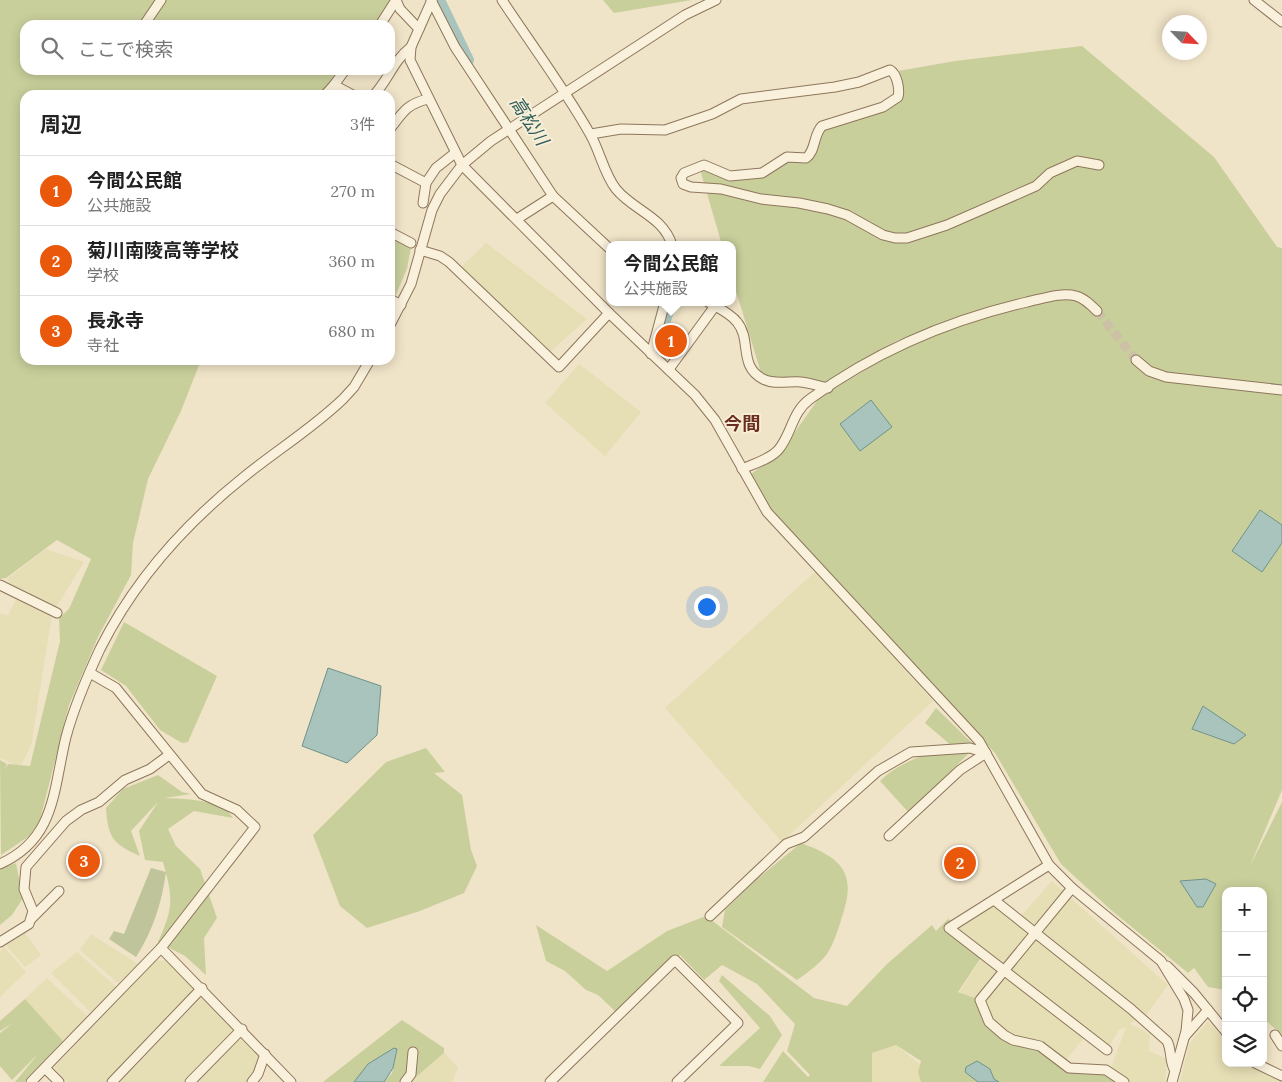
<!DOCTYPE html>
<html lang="ja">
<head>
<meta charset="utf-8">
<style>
  :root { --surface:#fff; --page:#f6f6f6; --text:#222; --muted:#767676; --line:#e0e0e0; --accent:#ea580c }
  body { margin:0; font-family:Lora,"Noto Sans JP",serif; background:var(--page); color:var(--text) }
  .controls { position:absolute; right:15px; bottom:15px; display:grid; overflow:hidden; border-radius:10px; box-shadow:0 2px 12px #0003 }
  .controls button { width:45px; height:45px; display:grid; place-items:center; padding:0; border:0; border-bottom:1px solid var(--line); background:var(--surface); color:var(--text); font:25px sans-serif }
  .compass { position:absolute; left:1162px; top:15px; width:45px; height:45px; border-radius:50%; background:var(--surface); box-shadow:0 2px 12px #0003; rotate:115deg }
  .you { position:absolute; left:706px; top:606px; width:18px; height:18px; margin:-12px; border:4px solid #fff; border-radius:50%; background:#1a73e8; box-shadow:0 0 0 8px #1a73e833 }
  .badge { display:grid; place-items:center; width:32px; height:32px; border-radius:50%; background:var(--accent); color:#fff; font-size:16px; font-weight:700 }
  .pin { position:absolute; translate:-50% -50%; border:2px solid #fff; box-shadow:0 1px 5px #0006 }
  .popup { position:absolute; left:606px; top:241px; width:130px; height:65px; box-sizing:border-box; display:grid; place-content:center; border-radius:10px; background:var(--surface); filter:drop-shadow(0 1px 4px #0005); font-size:16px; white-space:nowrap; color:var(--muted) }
  .popup b { font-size:19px; color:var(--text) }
  .popup::after { content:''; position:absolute; left:50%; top:100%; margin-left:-10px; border:10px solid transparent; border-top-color:var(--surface) }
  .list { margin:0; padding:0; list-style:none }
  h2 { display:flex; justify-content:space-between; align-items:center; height:65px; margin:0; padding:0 20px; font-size:21px }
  h2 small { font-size:16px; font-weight:400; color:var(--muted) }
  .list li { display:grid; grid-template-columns:32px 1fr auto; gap:15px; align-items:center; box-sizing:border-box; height:70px; padding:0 20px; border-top:1px solid var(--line) }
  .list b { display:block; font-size:19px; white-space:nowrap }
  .list p { margin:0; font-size:16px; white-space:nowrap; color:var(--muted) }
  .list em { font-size:16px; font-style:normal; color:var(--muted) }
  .icon { flex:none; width:28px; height:28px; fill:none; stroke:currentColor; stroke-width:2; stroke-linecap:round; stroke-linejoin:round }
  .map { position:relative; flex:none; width:1282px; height:1082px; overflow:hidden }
  .search { position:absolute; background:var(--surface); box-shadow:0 2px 12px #0003; left:20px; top:20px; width:375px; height:55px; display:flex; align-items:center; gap:12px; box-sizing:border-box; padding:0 18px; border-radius:15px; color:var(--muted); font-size:19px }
  .panel { position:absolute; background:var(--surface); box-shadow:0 2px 12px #0003; left:20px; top:90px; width:375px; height:275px; border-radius:15px }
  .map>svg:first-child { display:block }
  .farmland { fill:#e6deb5 }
  .green { fill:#c9cf9b }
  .cemetery { fill:#bfc49a }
  .water { fill:#a9c4bc; stroke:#6f938a }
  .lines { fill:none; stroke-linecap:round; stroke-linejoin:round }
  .river { stroke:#a9c4bc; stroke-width:12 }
  .minor-tunnel { stroke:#ccc0a6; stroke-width:9; stroke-dasharray:9 4.5; stroke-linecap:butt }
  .minor-casing { stroke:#8d765c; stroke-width:11 }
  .minor { stroke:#faf1dc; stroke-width:9 }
  .labels { text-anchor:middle; stroke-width:4; stroke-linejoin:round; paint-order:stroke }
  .water-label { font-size:18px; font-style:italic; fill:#2f5d5a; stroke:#f7eed8 }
  .neighbourhood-label { font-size:18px; font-weight:bold; fill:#6b2e1e; stroke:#f7eed8 }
</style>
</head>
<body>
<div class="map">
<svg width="1282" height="1082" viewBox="0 0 1282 1082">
  <rect width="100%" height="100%" fill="#f0e4c8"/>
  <!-- farmland -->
  <g class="farmland">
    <path d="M486,243l101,76 -37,33 -89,-85z"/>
    <path d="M579,364l62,48 -36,44 -60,-53z"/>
    <path d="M46,549l38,13 -32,52 -21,132 -11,21 -20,-9v-145l8,3 11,-23 -12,-14z"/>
    <path d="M816,571l117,130 -151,141 -117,-134z"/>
    <path d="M1052,881l116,104 -21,29 -17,10 20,10 -1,17 18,8 -2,23h-40l-14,-14 15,-41 -7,3 -11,18 -22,-13 -22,28 -62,-29 -42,-43 23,-35 -31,-29 40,-25 26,17z"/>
    <path d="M25,933l16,22 -16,12 -19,-22z"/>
    <path d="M91,934l47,30 -20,19 -38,-33z"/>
    <path d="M4,947l22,25 -26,25v-45z"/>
    <path d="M77,952l39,35 -26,25 -39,-39z"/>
    <path d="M170,960l26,30 -89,92h-39l-14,-14 102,-107z"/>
    <path d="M47,978l40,38 -24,25 -38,-42z"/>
    <path d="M201,998l33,32 -50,52h-64z"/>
    <path d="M1208,1021l18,20v22h22l32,19h-100l9,-38z"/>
    <path d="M241,1037l20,20 -4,13 -9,12h-51z"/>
    <path d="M896,1045l26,21 -1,16h-52l3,-29z"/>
    <path d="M445,1053l13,15 -6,14h-44z"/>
  </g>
  <!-- green -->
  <g class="green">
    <path d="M0,0h390l-16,25h-349v45h314l-20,25h-294v265h176l-20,51 -33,68 -15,64 -2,32 -33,62 -29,68 -30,119 -11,13 -27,18 -1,-95 7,4 -3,6 4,-6 22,2 30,-125 -1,-23 10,-9 22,-50 -34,-19 -51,38 -6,1z"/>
    <path d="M603,0h89l-78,13z"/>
    <path d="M1082,46l132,111 63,90 5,1v542l-32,76 32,-64v233l-19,-17v-127h-37v99l-18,-3 -14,-19 -6,5 -77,-63 -50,-46 -66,-111 -229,-245 -15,-34 29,-21 39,-55 112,-68 -33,10 -68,42 -25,1 -43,-7 -30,-98v-33h-10l-23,-79 31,10 76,-18 10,-26 82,-35v-26l57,-10z"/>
    <path d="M390,235l21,12 -4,22 -13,30 -4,-2z"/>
    <path d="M124,622l93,54 -29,66 -6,1 -22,-13 -34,-44 -25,-16z"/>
    <path d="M936,708l37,36 -2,7 -62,62 -29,-32c22,-21 46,-27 74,-33l-29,-25z"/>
    <path d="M426,748l19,24 -11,1 28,22 9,55 6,16 -13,27 -44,18 -53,17 -27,-22 -27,-71 73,-73z"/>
    <path d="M158,775l24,17 9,2 -26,4c20,1 58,1 68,20l-39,-7 -26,18 8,17 24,23 17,49 -13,20 2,37 -21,-19 -27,-14c16,-35 15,-44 5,-80l-18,-2 -6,-29 19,-29 -27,29 9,25c-27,-12 -32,-18 -34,-48l17,-19z"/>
    <path d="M801,843c44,16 56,32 40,77 -10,33 -15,40 -44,60l-75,-53 3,-17 31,-30z"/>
    <path d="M16,863l7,35 -11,17 -12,10v-56z"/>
    <path d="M706,916l108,82 33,8 40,-42 45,-39 4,6 12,-12 6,4 -4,5 32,28 -24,36 22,8 12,27 55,23 19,22 36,1 20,9h-201l-3,-10 3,-11 -25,-16 -24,8v29h-109l20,-31 25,26 2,-2 -23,-24 8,-27 -38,-40 -35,-19 -18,15 -24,-25 -64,57 -18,-17 -12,-5 -21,-19 -19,-10 -10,-36 71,46 60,-40z"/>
    <path d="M722,975l48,41 12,19 -22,34 -11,-3h-30l41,-38 -41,-47z"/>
    <path d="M25,999l38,42 -39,41h-9l23,-28 -26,26 -12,-14v-33l13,-10 -13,8v-10z"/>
    <path d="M402,1020l42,28v5l-34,29h-26l8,-9 5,-22 -3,-3 -40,34h-31z"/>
  </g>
  <!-- cemetery -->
  <path class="cemetery" d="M151,868l15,4c-4,30 -13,59 -30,85l-27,-18 5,-8 10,3z"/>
  <!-- water -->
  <g class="water">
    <path d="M871,400l21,27 -32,24 -20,-27z"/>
    <path d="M1260,510l22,15v18l-20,29 -30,-21z"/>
    <path d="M328,668l53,18 -4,49 -30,28 -45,-17z"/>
    <path d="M1203,706l43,29 -12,9 -42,-15z"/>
    <path d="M1206,879l10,5 -13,23h-6l-17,-26z"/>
    <path d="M394,1048l3,1 -4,19 -9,14h-30l14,-18z"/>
    <path d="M977,1061l13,8 4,10 5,3h-21l-13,-10 1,-5z"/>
  </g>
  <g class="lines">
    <!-- river -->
    <g class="river">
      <path d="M439,0l29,60"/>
      <path d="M658,342l13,-40"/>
    </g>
    <!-- minor-tunnel -->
    <path class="minor-tunnel" d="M1097,311l39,49"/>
    <!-- minor casing -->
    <g class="minor-casing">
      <g id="minor">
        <path d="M396,0l4,9 19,20"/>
        <path d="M431,0l24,47 98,149 57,53"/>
        <path d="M432,0l-21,47 -1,13 52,105 147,148 86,82 20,25 52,92 212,229 70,124 23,23 89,73 23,38 4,11 -2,21 -14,51"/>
        <path d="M502,0c29,44 62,88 88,134 10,17 14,40 26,55 18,22 47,27 56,56"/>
        <path d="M1254,0l28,22"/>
        <path d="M144,25l17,-25"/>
        <path d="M380,25l16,-25"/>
        <path d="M334,85l11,-15"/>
        <path d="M325,95l9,-10 19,10"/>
        <path d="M374,95c15,-16 19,-34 37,-48"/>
        <path d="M390,129c13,-17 17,-25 38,-30"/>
        <path d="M591,134l30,-5 44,1 47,-16 29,-15 94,-12 24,-5 31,-12c7,4 10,19 8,27l-15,10 -61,19c-9,9 -6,25 -16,32l-19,-1 -25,16 -32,3 -26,-11 -20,8 -3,5 2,6 8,3 30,2 40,10 38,4 29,6 19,6 36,20 12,3h12l40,-13 89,-39 14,-13 27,-12 22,4"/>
        <path d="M390,164l36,19 10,-15 19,-15"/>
        <path d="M423,203l3,-20"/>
        <path d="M517,219l36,-23"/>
        <path d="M390,232l21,11"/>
        <path d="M420,250l20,6 9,6 110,105 50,-54"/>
        <path d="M390,299l11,6"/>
        <path d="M708,302c10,6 22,11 29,20 15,18 1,44 26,57 11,6 26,2 38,3 9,1 18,4 27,6"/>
        <path d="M390,325l21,-41 21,-74 8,-16 22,-29 29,-24 194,-126 31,-15"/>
        <path d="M651,354l14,-52"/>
        <path d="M1136,360l13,11 17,6 116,13"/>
        <path d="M669,369l46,-63"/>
        <path d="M742,469c11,-5 29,-10 37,-20 13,-16 13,-37 31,-50 66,-48 139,-79 217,-97 15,-3 34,-10 49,-6 8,2 15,9 21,15"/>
        <path d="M0,585l57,28"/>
        <path d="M889,836l71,-66 26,-17"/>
        <path d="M0,864c56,-25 53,-74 66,-127 8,-30 21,-60 34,-88 34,-68 86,-126 145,-173 32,-26 68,-48 98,-77l11,-12 16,-27"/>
        <path d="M1049,865l-100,63 158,122"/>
        <path d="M1072,888l-92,112 9,22 15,13 9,5 27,6 29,22 37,2 18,12"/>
        <path d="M994,900l137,109 36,32c5,9 2,20 8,30"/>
        <path d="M710,916l76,-72 18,-7 74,-66 33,-19 59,-4 16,5"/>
        <path d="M31,919l28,-28"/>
        <path d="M0,942l29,-18 4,-13 -9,-22 2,-22 40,-46 15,-11 18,-8 26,-22 25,-11 19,-14"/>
        <path d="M161,948l130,134"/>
        <path d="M1167,966l27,27 32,39"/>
        <path d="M1275,1035l7,11"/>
        <path d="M1185,1036l23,-26"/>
        <path d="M1255,1063l27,13"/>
        <path d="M45,1068l14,14"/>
        <path d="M31,1082l130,-134 94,-121 -18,-17 -35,-16 -86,-106 -26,-15"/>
        <path d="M112,1082l90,-94"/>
        <path d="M190,1082l52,-53"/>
        <path d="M252,1082l6,-8 7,-20"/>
        <path d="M405,1082l6,-8 2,-22"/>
        <path d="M550,1082l125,-122 63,63 -61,59"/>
      </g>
    </g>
    <!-- minor -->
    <use href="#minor" class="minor"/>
  </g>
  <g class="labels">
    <!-- water labels -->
    <g class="water-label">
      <text transform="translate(529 121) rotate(57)" y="6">高松川</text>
    </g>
    <!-- neighbourhood labels -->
    <g class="neighbourhood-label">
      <text x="742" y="430">今間</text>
    </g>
  </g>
</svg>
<div class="controls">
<button>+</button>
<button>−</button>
<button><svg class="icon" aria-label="locate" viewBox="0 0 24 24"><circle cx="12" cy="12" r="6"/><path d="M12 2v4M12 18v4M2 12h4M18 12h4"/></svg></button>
<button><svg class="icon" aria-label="layers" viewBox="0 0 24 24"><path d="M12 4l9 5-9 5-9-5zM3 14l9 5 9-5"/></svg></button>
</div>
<svg class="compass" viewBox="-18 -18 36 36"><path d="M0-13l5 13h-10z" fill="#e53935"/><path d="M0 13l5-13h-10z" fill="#767676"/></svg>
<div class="you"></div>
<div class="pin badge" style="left:671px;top:341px">1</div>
<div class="popup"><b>今間公民館</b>公共施設</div>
<div class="pin badge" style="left:960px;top:863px">2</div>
<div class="pin badge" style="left:84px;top:861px">3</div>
<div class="search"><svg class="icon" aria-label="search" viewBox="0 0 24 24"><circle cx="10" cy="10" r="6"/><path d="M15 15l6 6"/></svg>ここで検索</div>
<section class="panel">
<h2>周辺<small>3件</small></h2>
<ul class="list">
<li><span class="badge">1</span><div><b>今間公民館</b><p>公共施設</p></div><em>270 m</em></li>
<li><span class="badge">2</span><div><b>菊川南陵高等学校</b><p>学校</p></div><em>360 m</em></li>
<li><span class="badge">3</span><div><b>長永寺</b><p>寺社</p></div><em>680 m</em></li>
</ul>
</section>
</div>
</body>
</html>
